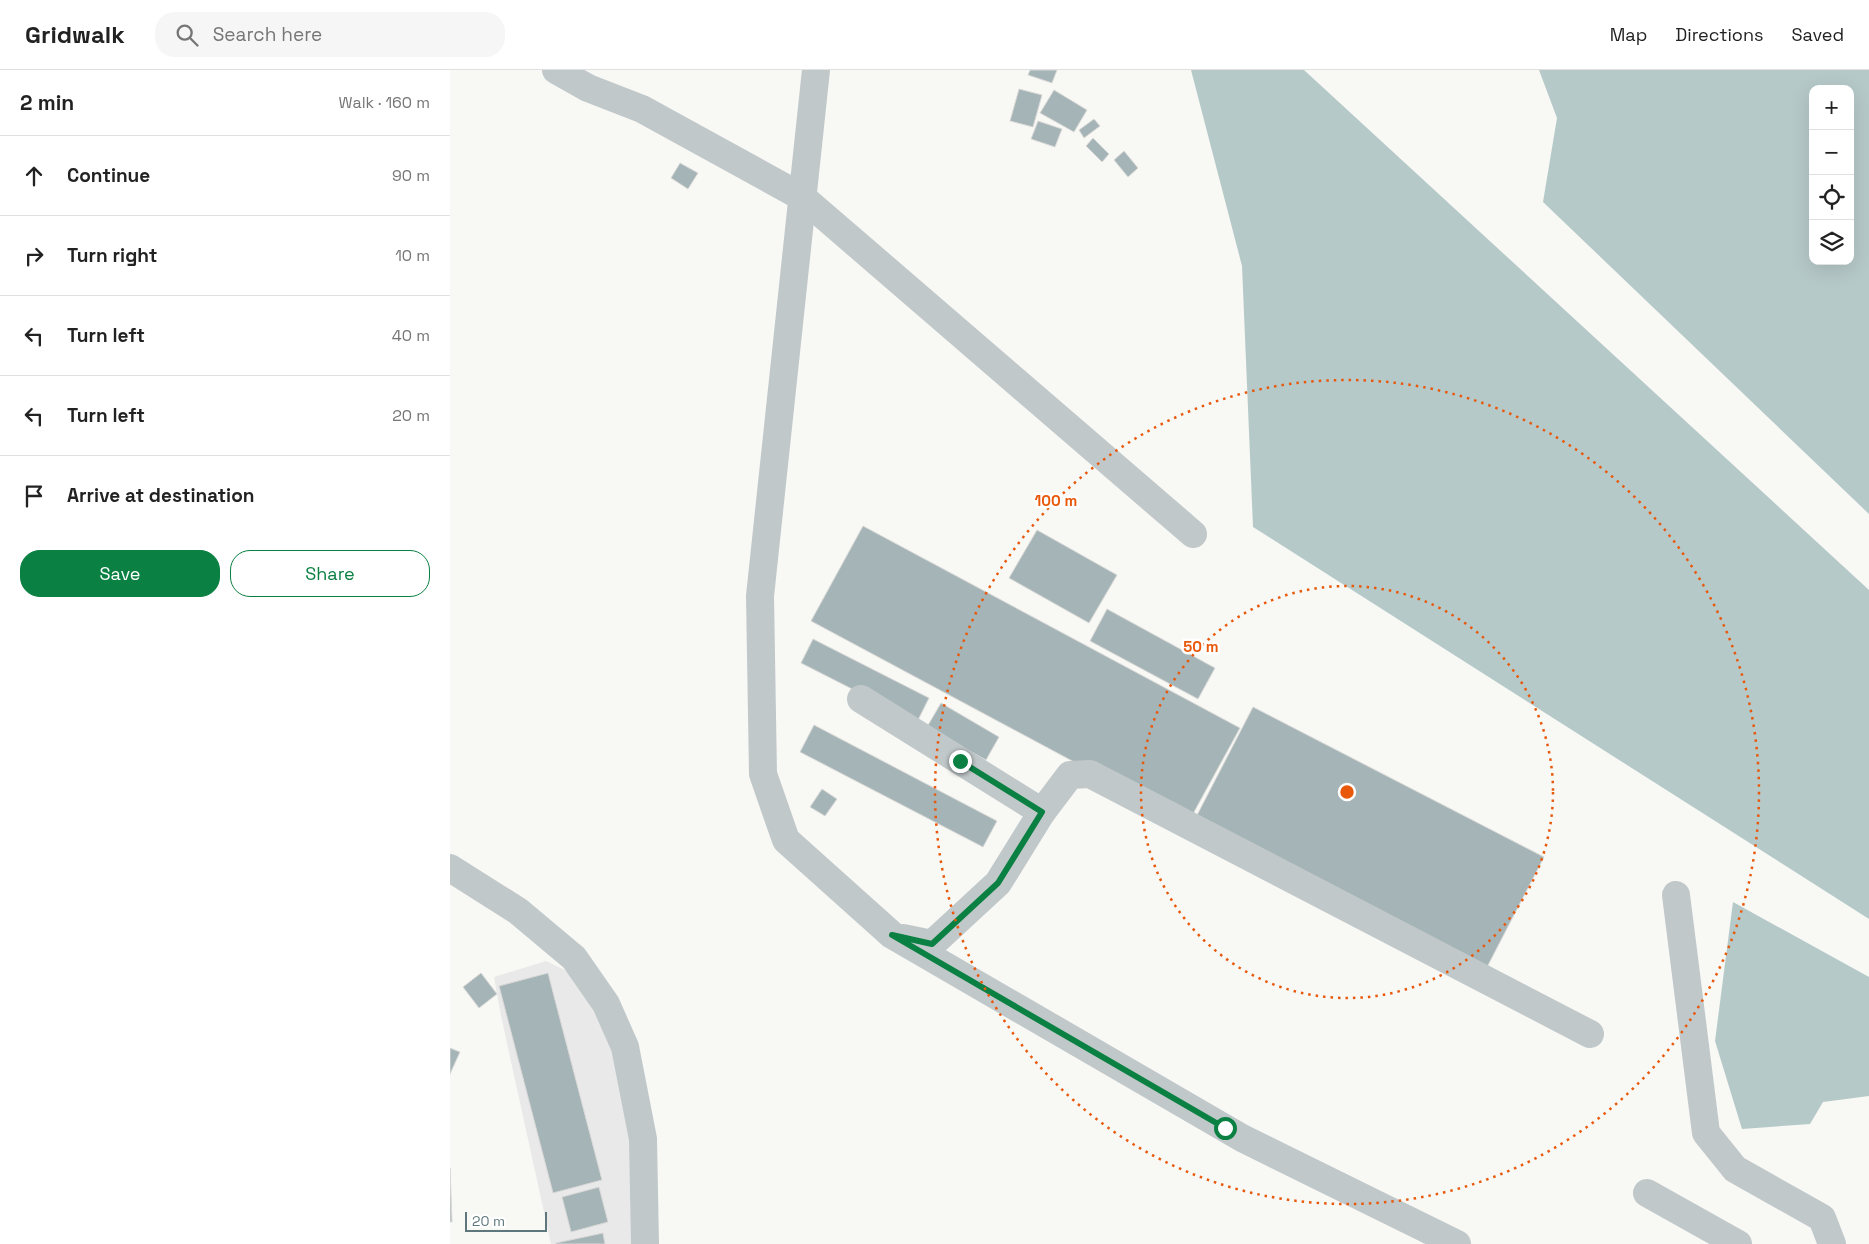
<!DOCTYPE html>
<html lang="en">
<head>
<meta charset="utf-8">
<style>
  :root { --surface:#fff; --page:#f6f6f6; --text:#222; --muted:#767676; --line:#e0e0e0; --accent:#0b8043 }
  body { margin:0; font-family:"Space Grotesk",sans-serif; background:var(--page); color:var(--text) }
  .controls { position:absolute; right:15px; top:15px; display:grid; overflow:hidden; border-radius:10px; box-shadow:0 5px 20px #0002 }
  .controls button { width:45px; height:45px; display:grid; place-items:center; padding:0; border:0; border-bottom:1px solid var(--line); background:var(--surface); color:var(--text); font:25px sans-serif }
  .scale { position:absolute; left:15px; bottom:12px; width:82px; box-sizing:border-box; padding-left:5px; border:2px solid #5e777c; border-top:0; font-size:14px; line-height:18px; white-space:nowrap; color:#5e777c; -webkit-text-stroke:4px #fff; paint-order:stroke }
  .stop { position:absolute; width:15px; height:15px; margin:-11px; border:4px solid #0b8043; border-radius:50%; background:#fff }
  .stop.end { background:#0b8043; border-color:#fff; box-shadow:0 1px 5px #0008 }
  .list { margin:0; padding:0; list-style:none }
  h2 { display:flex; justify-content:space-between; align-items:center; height:65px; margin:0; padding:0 20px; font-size:21px }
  h2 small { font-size:16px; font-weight:400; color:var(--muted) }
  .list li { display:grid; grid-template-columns:32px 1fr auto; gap:15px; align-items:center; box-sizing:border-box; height:80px; padding:0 20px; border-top:1px solid var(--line) }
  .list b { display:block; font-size:19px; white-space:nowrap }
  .list em { font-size:16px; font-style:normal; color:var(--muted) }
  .actions { display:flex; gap:10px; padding:15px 20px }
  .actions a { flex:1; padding:11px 0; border:1px solid var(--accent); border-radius:20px; text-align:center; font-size:18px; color:var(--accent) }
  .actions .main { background:var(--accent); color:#fff }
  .icon { flex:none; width:28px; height:28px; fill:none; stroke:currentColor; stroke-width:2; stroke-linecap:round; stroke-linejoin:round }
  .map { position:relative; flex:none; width:1419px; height:1174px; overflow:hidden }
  header { display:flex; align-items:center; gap:30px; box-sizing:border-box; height:70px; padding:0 25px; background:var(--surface); border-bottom:1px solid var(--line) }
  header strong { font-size:24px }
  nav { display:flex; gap:28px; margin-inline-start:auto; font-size:18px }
  .search { width:350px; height:45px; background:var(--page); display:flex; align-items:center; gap:12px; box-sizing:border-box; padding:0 18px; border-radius:20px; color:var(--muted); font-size:19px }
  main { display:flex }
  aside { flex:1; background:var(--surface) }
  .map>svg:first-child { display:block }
  .built { fill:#e9e9e9 }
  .water { fill:#b6c9c9; fill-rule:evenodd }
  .building { fill:#a5b4b6; stroke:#dad9d8 }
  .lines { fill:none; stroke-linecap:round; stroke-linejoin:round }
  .minor { stroke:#c1c8ca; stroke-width:28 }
  .route { stroke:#0b8043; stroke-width:6 }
  .ring { fill:none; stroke:#e8590c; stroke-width:2.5; stroke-dasharray:2.5 5 }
  .centre { fill:#e8590c; stroke:#fff; stroke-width:2.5 }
  .ring-label { font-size:15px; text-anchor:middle; font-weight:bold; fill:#e8590c; stroke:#fff; stroke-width:5; stroke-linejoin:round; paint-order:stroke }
</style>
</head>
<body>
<header>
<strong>Gridwalk</strong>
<div class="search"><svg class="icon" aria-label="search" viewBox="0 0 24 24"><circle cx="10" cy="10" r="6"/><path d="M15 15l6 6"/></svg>Search here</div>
<nav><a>Map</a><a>Directions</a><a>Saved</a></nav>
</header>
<main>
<aside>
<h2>2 min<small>Walk · 160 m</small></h2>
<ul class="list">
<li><svg class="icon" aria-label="ahead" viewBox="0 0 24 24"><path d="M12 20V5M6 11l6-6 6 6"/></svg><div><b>Continue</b></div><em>90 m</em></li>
<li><svg class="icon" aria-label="right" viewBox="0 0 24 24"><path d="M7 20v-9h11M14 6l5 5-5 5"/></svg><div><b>Turn right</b></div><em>10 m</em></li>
<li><svg class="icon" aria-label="left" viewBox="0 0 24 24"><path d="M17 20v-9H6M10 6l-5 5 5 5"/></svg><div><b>Turn left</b></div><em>40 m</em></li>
<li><svg class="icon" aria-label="left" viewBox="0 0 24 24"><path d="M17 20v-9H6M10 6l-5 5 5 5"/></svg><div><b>Turn left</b></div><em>20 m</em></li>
<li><svg class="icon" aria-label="arrive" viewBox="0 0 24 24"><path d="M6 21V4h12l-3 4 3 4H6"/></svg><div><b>Arrive at destination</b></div></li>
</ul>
<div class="actions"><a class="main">Save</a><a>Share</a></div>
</aside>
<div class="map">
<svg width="1419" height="1174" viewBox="0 0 1419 1174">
  <rect width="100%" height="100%" fill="#f8f8f5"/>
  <!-- built -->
  <path class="built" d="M96,891l23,11 22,24 22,50 16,60 10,138h-88l-50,-228 -7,-39z"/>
  <!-- water -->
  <g class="water">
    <path d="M741,0h113l565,520v329l-616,-392 -11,-261z"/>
    <path d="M1089,0h330v444l-326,-312 14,-84zM1363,19h37v172h-37z"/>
    <path d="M1283,832l136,75v119l-46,6 -13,22 -68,5 -27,-88z"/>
  </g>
  <!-- building -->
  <g class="building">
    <path d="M580,0h27l-5,13 -24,-8z"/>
    <path d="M569,19l23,6 -9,32 -23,-6z"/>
    <path d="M604,20l33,20 -13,22 -34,-19z"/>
    <path d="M644,49l6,7 -16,12 -5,-8z"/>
    <path d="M588,51l24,8 -7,18 -24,-8z"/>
    <path d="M643,68l16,16 -7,8 -16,-16z"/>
    <path d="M674,81l14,17 -10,9 -14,-17z"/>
    <path d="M230,93l18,10 -10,16 -17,-11z"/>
    <path d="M413,456l377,202 -52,95 -377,-202z"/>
    <path d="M587,460l80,45 -28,48 -80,-45z"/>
    <path d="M657,539l108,59 -17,31 -108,-58z"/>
    <path d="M363,569l116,59 -12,24 -116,-59z"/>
    <path d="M491,633l58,34 -13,23 -59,-33z"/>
    <path d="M803,637l291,150 -59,114 -291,-150z"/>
    <path d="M364,655l183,96 -14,26 -183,-95z"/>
    <path d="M372,719l15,10 -12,17 -15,-9z"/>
    <path d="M31,903l16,21 -18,14 -16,-21z"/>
    <path d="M98,903l54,207 -49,13 -54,-207z"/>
    <path d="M0,978l10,4 -10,22z"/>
    <path d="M0,1098l2,54h-2z"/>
    <path d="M149,1117l9,35 -37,10 -9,-35z"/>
    <path d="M153,1163l2,11h-49v-1z"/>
  </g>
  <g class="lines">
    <!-- minor -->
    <g class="minor">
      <path d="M106,0l32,18 54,21 160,88 391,337"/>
      <path d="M366,0l-56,526 3,178 23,66 106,95 350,203 215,106"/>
      <path d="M411,629l181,113 -44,71 -66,61 -29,-6"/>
      <path d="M592,742l28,-37 20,-1 500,260"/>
      <path d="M0,798l68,43 56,47 32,46 19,43 18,92 2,105"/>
      <path d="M1226,825l30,238 29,36 87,49 10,26"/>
      <path d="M1197,1123l91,51"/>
    </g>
  </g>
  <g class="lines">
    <!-- route -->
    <path class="route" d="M510,691l82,51 -44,71 -66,61 -40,-9 333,193"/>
  </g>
  <!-- distance rings -->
  <g class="ring">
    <circle cx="897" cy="722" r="206"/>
    <circle cx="897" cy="722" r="412"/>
  </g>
  <circle cx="897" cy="722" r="8" class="centre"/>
  <g class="ring-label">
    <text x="606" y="436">100 m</text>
    <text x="751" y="582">50 m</text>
  </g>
</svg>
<div class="controls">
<button>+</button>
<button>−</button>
<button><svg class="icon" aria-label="locate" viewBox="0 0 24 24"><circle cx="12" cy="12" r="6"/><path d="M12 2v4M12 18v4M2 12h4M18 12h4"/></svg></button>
<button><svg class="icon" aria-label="layers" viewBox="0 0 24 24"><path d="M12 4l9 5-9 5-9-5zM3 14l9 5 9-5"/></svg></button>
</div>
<div class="scale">20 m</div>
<div class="stop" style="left:775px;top:1058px"></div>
<div class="stop end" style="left:510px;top:691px"></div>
</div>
</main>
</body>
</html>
